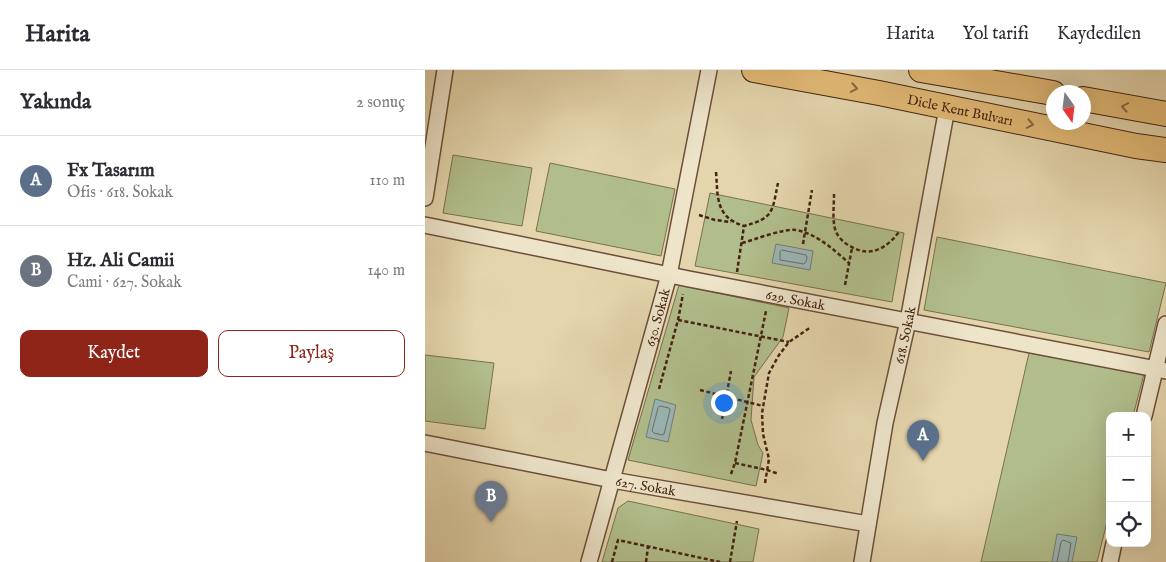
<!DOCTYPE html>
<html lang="tr">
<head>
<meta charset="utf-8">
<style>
  :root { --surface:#fff; --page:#f7f7f7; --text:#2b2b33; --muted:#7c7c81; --line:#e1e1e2; --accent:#8f2418 }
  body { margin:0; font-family:"IM FELL English",serif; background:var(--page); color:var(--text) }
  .controls { position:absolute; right:15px; bottom:15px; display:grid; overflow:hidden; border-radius:10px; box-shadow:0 5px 20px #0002 }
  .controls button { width:45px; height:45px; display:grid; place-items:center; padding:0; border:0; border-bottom:1px solid var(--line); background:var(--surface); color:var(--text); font:25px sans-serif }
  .compass { position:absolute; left:621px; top:15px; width:45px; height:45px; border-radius:50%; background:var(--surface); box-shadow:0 5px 20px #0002; rotate:166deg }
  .you { position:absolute; left:298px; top:332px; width:18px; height:18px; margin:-12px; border:4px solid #fff; border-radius:50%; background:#1a73e8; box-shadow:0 0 0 8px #1a73e833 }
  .badge { display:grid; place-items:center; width:32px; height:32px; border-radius:50%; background:var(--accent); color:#fff; font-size:16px; font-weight:700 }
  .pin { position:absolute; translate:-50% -41px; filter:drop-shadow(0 1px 2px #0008) }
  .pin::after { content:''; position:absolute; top:26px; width:18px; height:15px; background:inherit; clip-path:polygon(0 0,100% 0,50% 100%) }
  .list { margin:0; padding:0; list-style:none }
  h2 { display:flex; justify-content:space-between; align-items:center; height:65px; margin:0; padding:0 20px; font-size:21px }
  h2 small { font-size:16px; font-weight:400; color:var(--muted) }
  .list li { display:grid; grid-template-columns:32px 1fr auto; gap:15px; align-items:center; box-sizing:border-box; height:90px; padding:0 20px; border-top:1px solid var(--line) }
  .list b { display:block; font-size:19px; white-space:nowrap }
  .list p { margin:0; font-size:16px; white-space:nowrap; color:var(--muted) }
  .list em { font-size:16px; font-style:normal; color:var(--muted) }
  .actions { display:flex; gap:10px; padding:15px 20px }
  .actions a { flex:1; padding:11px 0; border:1px solid var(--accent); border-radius:10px; text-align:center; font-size:18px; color:var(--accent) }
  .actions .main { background:var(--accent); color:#fff }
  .icon { flex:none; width:28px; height:28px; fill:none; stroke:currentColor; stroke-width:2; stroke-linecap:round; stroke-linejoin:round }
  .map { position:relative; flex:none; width:741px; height:492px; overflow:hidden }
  header { display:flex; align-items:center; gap:30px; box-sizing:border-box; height:70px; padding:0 25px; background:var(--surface); border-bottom:1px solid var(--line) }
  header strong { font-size:24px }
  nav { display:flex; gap:28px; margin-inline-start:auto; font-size:18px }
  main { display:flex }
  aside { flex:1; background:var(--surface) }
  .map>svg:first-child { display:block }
  .green { fill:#b1be8c; stroke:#7a704e }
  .water { fill:#9ab6b5; stroke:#787b73 }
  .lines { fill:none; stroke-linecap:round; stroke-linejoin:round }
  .shore { stroke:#6f6c63; stroke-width:1 }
  .street-casing { stroke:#6c4f38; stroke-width:18 }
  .primary-casing { stroke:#421; stroke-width:26 }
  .path { stroke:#421; stroke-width:2.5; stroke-dasharray:4 2.5; stroke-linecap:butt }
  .street { stroke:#ede4ca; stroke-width:15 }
  .primary { stroke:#e2ba76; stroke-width:24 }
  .oneway { stroke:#8b663e }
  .labels { text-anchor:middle; stroke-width:4.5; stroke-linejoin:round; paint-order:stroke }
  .street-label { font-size:14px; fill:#421; stroke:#ede4ca }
</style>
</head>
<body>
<header>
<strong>Harita</strong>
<nav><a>Harita</a><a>Yol tarifi</a><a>Kaydedilen</a></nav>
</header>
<main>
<aside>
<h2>Yakında<small>2 sonuç</small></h2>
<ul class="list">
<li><span class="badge" style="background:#5c6f8a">A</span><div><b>Fx Tasarım</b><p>Ofis · 618. Sokak</p></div><em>110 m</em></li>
<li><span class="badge" style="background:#6b7280">B</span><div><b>Hz. Ali Camii</b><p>Cami · 627. Sokak</p></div><em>140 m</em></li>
</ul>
<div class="actions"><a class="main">Kaydet</a><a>Paylaş</a></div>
</aside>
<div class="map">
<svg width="741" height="492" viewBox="0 0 741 492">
  <rect width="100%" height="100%" fill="#e4d5ad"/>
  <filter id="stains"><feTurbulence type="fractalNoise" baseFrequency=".004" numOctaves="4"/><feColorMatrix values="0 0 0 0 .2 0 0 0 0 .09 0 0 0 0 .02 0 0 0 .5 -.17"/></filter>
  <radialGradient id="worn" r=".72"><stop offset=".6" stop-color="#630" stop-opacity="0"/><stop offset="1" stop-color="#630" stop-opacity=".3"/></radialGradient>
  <!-- green -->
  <g class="green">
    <path d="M28,85l79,13 -10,58 -79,-13z"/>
    <path d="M125,93l125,26 -14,67 -125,-25z"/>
    <path d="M285,123l194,40 -12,69 -197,-36z"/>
    <path d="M512,167l229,46 -17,69 -225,-42z"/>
    <path d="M254,215l110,23 -6,29 -29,40 -3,43 7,25 5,8 -7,33 -128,-26z"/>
    <path d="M604,283l115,21 -11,42h-23v94l-13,52h-116z"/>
    <path d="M0,285l69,8 -9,66 -60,-8z"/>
    <path d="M203,431l131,28 -6,33h-151l16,-54z"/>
  </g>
  <!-- water -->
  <g class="water">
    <path d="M351,174l37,7 -3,19 -38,-7z"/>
    <path d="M230,329l21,6 -8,37 -22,-5z"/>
    <path d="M632,464l20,3 -5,25h-20z"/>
  </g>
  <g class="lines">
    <!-- shore -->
    <g class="shore">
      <path d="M357,180l24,5 1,2 -1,5 -2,2 -24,-4v-8z"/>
      <path d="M235,336l9,2 1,2 -6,24 -2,1 -8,-2 -2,-2 6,-23z"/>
      <path d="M632,492l4,-20 2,-2 8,3 -3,19"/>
    </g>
    <!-- street casing -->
    <g class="street-casing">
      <g id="street">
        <path d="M0,128l20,-128"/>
        <path id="s1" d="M0,155l264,54 477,92"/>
        <path d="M719,346l22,-92"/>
        <path id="s2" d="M0,373l187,37 256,44"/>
        <path id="s3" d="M164,492l80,-287 40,-205"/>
        <path id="s4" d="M437,492l23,-139 23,-102 39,-213"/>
        <path d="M685,492l4,-19"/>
      </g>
    </g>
    <!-- primary casing -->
    <g class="primary-casing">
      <g id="primary">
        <path id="s5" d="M329,0l125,23 257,53 30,4"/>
        <path d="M496,0l132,23"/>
        <path d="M658,29l83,15"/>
      </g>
    </g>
    <!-- path -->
    <g class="path">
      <path d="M291,102c2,25 -1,45 28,54 30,-8 28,-14 34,-43"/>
      <path d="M409,124c0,12 -2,28 2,38 3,6 8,11 14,14 20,12 36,3 49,-14"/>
      <path d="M274,145l16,5 16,2"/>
      <path d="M317,173c12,-3 42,-15 54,-13 21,4 38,20 53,33"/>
      <path d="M378,174l9,-54"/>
      <path d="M312,202l7,-46"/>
      <path d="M420,215l7,-37"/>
      <path d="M253,250l111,22"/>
      <path d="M234,319l19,-69 5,-26"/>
      <path d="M275,320l63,16"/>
      <path d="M297,349l9,-48"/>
      <path d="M310,393l32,7 12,4"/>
      <path d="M306,404l4,-11 31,-152"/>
      <path d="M340,413l4,-24 -6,-25 -1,-21 7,-40 10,-18 10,-13 22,-15"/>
      <path d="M187,492l6,-22 102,22"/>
      <path d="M221,492l2,-15"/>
      <path d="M305,492l7,-41"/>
    </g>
    <!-- street -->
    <use href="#street" class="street"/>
    <!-- primary -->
    <use href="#primary" class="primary"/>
  </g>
  <!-- one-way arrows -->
  <defs><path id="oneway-chevron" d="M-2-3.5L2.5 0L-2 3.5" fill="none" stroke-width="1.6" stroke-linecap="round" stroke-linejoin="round" transform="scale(1.25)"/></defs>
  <g class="oneway">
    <use href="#oneway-chevron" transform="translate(429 18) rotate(10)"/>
    <use href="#oneway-chevron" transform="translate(700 37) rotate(-169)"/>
    <use href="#oneway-chevron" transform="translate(605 54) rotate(11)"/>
  </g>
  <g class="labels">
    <!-- street labels -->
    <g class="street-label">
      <text dy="5" stroke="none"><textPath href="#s5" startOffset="210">Dicle Kent Bulvarı</textPath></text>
      <text dy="5" stroke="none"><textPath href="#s1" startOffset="378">629. Sokak</textPath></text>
      <text dy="5" stroke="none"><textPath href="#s3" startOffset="254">630. Sokak</textPath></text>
      <text dy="5" stroke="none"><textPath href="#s4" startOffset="231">618. Sokak</textPath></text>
      <text dy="5" stroke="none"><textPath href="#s2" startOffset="225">627. Sokak</textPath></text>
    </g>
  </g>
  <rect width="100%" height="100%" filter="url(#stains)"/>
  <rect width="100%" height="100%" fill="url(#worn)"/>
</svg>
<div class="controls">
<button>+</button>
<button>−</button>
<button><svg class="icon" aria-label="locate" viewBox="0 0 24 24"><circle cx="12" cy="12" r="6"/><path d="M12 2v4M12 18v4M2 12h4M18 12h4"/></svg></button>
</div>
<svg class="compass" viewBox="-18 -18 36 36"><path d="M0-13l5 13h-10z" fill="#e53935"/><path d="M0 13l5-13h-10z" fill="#7c7c81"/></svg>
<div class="you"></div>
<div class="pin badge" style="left:498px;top:391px;background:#5c6f8a">A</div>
<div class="pin badge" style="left:66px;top:452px;background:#6b7280">B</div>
</div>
</main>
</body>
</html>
